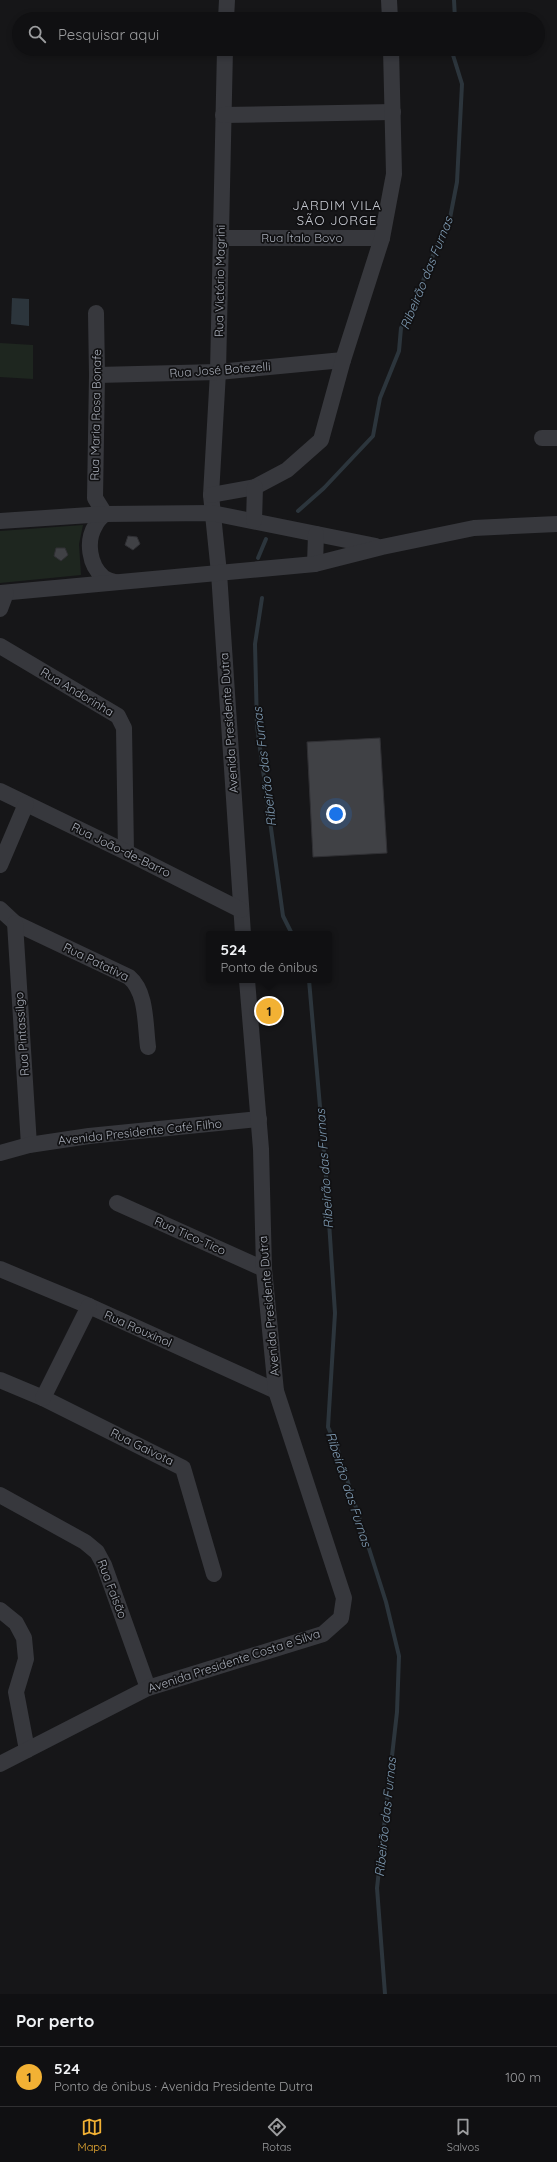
<!DOCTYPE html>
<html lang="pt">
<head>
<meta charset="utf-8">
<style>
  :root { --surface:#101012; --page:#19191b; --text:#f1f3f6; --muted:#9c9d9f; --line:#303032; --accent:#f2b134 }
  body { margin:0; font-family:Quicksand,sans-serif; background:var(--page); color:var(--text) }
  .you { position:absolute; left:336px; top:814px; width:14px; height:14px; margin:-10px; border:3px solid #fff; border-radius:50%; background:#1a73e8; box-shadow:0 0 0 6px #1a73e833 }
  .badge { display:grid; place-items:center; width:26px; height:26px; border-radius:50%; background:var(--accent); color:#111; font-size:13px; font-weight:700 }
  .pin { position:absolute; translate:-50% -50%; border:2px solid #fff; box-shadow:0 1px 4px #0006 }
  .popup { position:absolute; left:206px; top:931px; width:126px; height:52px; box-sizing:border-box; display:grid; place-content:center; border-radius:4px; background:var(--surface); filter:drop-shadow(0 1px 3px #0005); font-size:13px; white-space:nowrap; color:var(--muted) }
  .popup b { font-size:15px; color:var(--text) }
  .popup::after { content:''; position:absolute; left:50%; top:100%; margin-left:-8px; border:8px solid transparent; border-top-color:var(--surface) }
  .list { margin:0; padding:0; list-style:none }
  h2 { display:flex; justify-content:space-between; align-items:center; height:52px; margin:0; padding:0 16px; font-size:17px }
  h2 small { font-size:13px; font-weight:400; color:var(--muted) }
  .list li { display:grid; grid-template-columns:26px 1fr auto; gap:12px; align-items:center; box-sizing:border-box; height:60px; padding:0 16px; border-top:1px solid var(--line) }
  .list b { display:block; font-size:15px; white-space:nowrap }
  .list p { margin:0; font-size:13px; white-space:nowrap; color:var(--muted) }
  .list em { font-size:13px; font-style:normal; color:var(--muted) }
  .icon { flex:none; width:22px; height:22px; fill:none; stroke:currentColor; stroke-width:2; stroke-linecap:round; stroke-linejoin:round }
  .map { position:relative; flex:none; width:557px; height:1994px; overflow:hidden }
  .search { position:absolute; background:var(--surface); box-shadow:0 2px 6px #0003; left:12px; right:12px; top:12px; height:44px; display:flex; align-items:center; gap:10px; box-sizing:border-box; padding:0 14px; border-radius:22px; color:var(--muted); font-size:15px }
  .sheet { height:112px; background:var(--surface) }
  nav { display:flex; justify-content:space-around; align-items:center; box-sizing:border-box; height:56px; border-top:1px solid var(--line); background:var(--surface); font-size:11px; color:var(--muted) }
  nav a { display:grid; justify-items:center; gap:2px }
  nav .on { color:var(--accent) }
  .map>svg:first-child { display:block }
  .green { fill:#1e261f }
  .water { fill:#2c353c }
  .lines { fill:none; stroke-linecap:round; stroke-linejoin:round }
  .stream { stroke:#2c353c; stroke-width:4 }
  .building { fill:#404145; stroke:#303034 }
  .minor { stroke:#37383d; stroke-width:16 }
  .labels { text-anchor:middle; stroke-width:3.5; stroke-linejoin:round; paint-order:stroke }
  .street-label { font-size:12px; fill:#a8adb8; stroke:#111113 }
  .neighbourhood-label { font-size:13px; letter-spacing:1px; fill:#c9ccd4; stroke:#111113 }
  .water-label { font-size:13px; font-style:italic; fill:#7f9bb3; stroke:#111113 }
</style>
</head>
<body>
<div class="map">
<svg width="557" height="1994" viewBox="0 0 557 1994">
  <rect width="100%" height="100%" fill="#161618"/>
  <!-- green -->
  <g class="green">
    <path d="M0,343l33,2v34l-33,-2z"/>
    <path d="M83,525l-4,19 2,31 -81,8v-52z"/>
  </g>
  <!-- water -->
  <path class="water" d="M12,298l17,1v27l-18,-2z"/>
  <g class="lines">
    <!-- stream -->
    <g class="stream">
      <path d="M454,0l1,19"/>
      <path d="M298,511l26,-23 49,-52 7,-38 19,-47 2,-23 10,-16 26,-67 13,-27 7,-36 5,-98 -9,-29 1,-6"/>
      <path d="M258,558l8,-19"/>
      <path d="M262,598l-7,46 2,82 26,190 9,18"/>
      <path d="M309,980l17,196 9,137 -7,114 9,21 49,154 13,54 -2,56 -20,176 8,106"/>
    </g>
  </g>
  <!-- building -->
  <g class="building">
    <path d="M128,536l9,1 3,7 -7,6 -8,-5z"/>
    <path d="M56,548h9l3,7 -7,6 -7,-5z"/>
    <path d="M380,738l7,115 -74,4 -6,-115z"/>
  </g>
  <g class="lines">
    <!-- minor -->
    <g class="minor">
      <path d="M389,0l1,19"/>
      <path d="M226,19l1,-19"/>
      <path d="M225,49l-7,323 -7,123 8,78 24,361"/>
      <path d="M223,115l170,-3"/>
      <path d="M221,238h161"/>
      <path d="M96,313l1,62 -2,123 10,16c-4,3 -8,7 -10,12 -9,15 -6,39 8,51 3,3 8,4 12,5"/>
      <path d="M97,375l121,-3 125,-12"/>
      <path d="M542,438h15"/>
      <path d="M211,495l44,-8 32,-17 34,-30 22,-80 39,-122 12,-64 -3,-125"/>
      <path d="M0,521l105,-7 107,-1 164,33"/>
      <path d="M254,521l1,-34"/>
      <path d="M315,564l1,-30"/>
      <path d="M0,593l315,-29 67,-17 92,-19 83,-4"/>
      <path d="M0,609l6,-16"/>
      <path d="M0,646l118,70 6,12 2,124"/>
      <path d="M0,791l126,61 115,58"/>
      <path d="M0,865l26,-61"/>
      <path d="M0,909l15,14 114,54c18,15 16,47 19,70"/>
      <path d="M15,923l14,222"/>
      <path d="M0,1153l29,-8 60,-9 170,-17"/>
      <path d="M117,1203l147,66"/>
      <path d="M0,1269l89,37 187,85"/>
      <path d="M0,1380l43,18 140,70 31,106"/>
      <path d="M43,1398l46,-92"/>
      <path d="M0,1495l85,47 12,10 7,13 44,123"/>
      <path d="M0,1610l16,13 8,15 2,21 -10,33 11,58"/>
      <path d="M0,1764l148,-76 175,-54 18,-16 3,-20 -68,-207 -12,-122 -3,-120 -14,-169"/>
    </g>
  </g>
  <g class="labels">
    <!-- street labels -->
    <g class="street-label">
      <text x="302" y="242">Rua Ítalo Bovo</text>
      <text transform="translate(220 281) rotate(-89)" y="4">Rua Victório Magrini</text>
      <text transform="translate(220 370) rotate(-4)" y="4">Rua José Botezelli</text>
      <text transform="translate(96 415) rotate(-89)" y="4">Rua Maria Rosa Bonafe</text>
      <text transform="translate(77 692) rotate(31)" y="4">Rua Andorinha</text>
      <text transform="translate(229 723) rotate(-94)" y="4">Avenida Presidente Dutra</text>
      <text transform="translate(121 850) rotate(26)" y="4">Rua João-de-Barro</text>
      <text transform="translate(96 962) rotate(26)" y="4">Rua Patativa</text>
      <text transform="translate(22 1034) rotate(-94)" y="4">Rua Pintassilgo</text>
      <text transform="translate(140 1132) rotate(-6)" y="4">Avenida Presidente Café Filho</text>
      <text transform="translate(190 1236) rotate(24)" y="4">Rua Tico-Tico</text>
      <text transform="translate(269 1306) rotate(-95)" y="4">Avenida Presidente Dutra</text>
      <text transform="translate(138 1329) rotate(24)" y="4">Rua Rouxinol</text>
      <text transform="translate(142 1447) rotate(26)" y="4">Rua Gaivota</text>
      <text transform="translate(112 1589) rotate(69)" y="4">Rua Faisão</text>
      <text transform="translate(234 1661) rotate(-18)" y="4">Avenida Presidente Costa e Silva</text>
    </g>
    <!-- neighbourhood labels -->
    <g class="neighbourhood-label">
      <text x="337" y="210">JARDIM VILA<tspan x="337" dy="15">SÃO JORGE</tspan></text>
    </g>
    <!-- water labels -->
    <g class="water-label">
      <text transform="translate(426 273) rotate(-68)" y="5">Ribeirão das Furnas</text>
      <text transform="translate(264 767) rotate(-97)" y="5">Ribeirão das Furnas</text>
      <text transform="translate(324 1169) rotate(-94)" y="5">Ribeirão das Furnas</text>
      <text transform="translate(349 1489) rotate(72)" y="5">Ribeirão das Furnas</text>
      <text transform="translate(385 1817) rotate(-84)" y="5">Ribeirão das Furnas</text>
    </g>
  </g>
</svg>
<div class="you"></div>
<div class="pin badge" style="left:269px;top:1011px">1</div>
<div class="popup"><b>524</b>Ponto de ônibus</div>
<div class="search"><svg class="icon" aria-label="search" viewBox="0 0 24 24"><circle cx="10" cy="10" r="6"/><path d="M15 15l6 6"/></svg>Pesquisar aqui</div>
</div>
<section class="sheet">
<h2>Por perto<small></small></h2>
<ul class="list">
<li><span class="badge">1</span><div><b>524</b><p>Ponto de ônibus · Avenida Presidente Dutra</p></div><em>100 m</em></li>
</ul>
</section>
<nav>
<a class="on"><svg class="icon" aria-label="map" viewBox="0 0 24 24"><path d="M3 6l6-2 6 2 6-2v14l-6 2-6-2-6 2zM9 4v14M15 6v14"/></svg>Mapa</a>
<a><svg class="icon" aria-label="directions" viewBox="0 0 24 24"><path d="M12 3l9 9-9 9-9-9zM9 14v-3h6M13 9l2 2-2 2"/></svg>Rotas</a>
<a><svg class="icon" aria-label="saved" viewBox="0 0 24 24"><path d="M7 4h10v16l-5-4-5 4z"/></svg>Salvos</a>
</nav>
</body>
</html>
